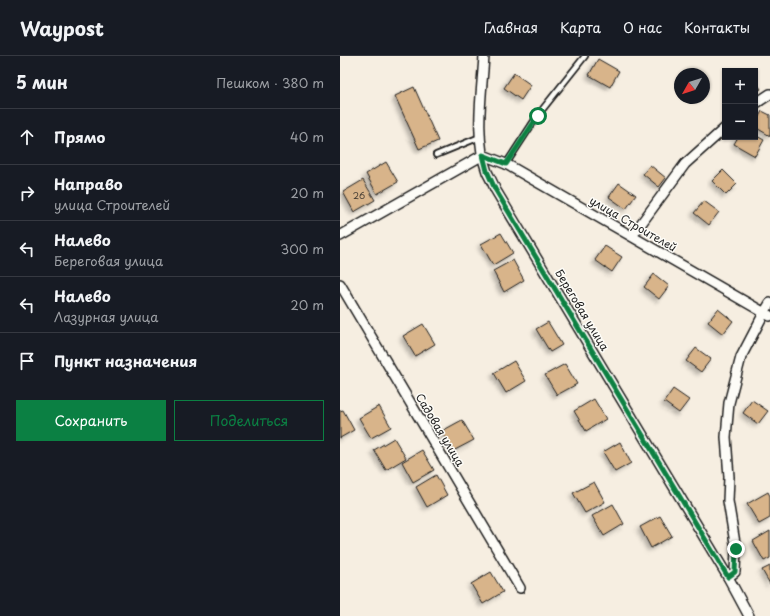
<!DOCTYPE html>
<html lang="ru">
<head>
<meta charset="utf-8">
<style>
  :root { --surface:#171b24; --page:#20242c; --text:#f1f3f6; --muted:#9ea1a6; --line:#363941; --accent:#0b8043 }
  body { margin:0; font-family:"Playpen Sans",sans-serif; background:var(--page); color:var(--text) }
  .controls { position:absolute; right:12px; top:12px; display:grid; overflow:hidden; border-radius:0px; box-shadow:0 1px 3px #0004 }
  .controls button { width:36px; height:36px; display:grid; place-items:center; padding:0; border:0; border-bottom:1px solid var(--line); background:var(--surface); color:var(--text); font:20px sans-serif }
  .compass { position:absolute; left:334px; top:12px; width:36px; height:36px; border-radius:50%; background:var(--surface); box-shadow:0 1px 3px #0004; rotate:231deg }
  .stop { position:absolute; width:12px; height:12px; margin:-9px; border:3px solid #0b8043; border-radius:50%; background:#fff }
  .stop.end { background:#0b8043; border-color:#fff; box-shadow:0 1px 4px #0008 }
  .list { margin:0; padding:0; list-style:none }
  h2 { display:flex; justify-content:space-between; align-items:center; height:52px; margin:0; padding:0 16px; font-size:17px }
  h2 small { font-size:13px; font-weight:400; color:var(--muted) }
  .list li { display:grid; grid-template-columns:26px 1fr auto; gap:12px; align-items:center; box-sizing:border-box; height:56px; padding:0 16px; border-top:1px solid var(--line) }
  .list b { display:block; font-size:15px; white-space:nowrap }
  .list p { margin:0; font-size:13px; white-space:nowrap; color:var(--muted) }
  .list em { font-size:13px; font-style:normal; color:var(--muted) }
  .actions { display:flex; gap:8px; padding:12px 16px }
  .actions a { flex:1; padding:9px 0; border:1px solid var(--accent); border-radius:0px; text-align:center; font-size:14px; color:var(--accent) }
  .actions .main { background:var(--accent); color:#fff }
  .icon { flex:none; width:22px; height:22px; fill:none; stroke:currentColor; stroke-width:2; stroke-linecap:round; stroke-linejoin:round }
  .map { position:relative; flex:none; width:430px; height:560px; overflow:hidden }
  header { display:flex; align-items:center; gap:24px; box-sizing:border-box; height:56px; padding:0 20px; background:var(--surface); border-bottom:1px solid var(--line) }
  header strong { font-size:19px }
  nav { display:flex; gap:22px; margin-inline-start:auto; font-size:14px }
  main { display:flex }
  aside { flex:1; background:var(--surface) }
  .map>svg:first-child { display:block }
  .building { fill:#d8b48a; stroke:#1c1c1c; filter:url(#shadow) }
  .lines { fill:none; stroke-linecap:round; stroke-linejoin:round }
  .service-casing { stroke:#1c1c1c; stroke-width:8 }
  .minor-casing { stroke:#1c1c1c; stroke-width:12 }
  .service { stroke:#fdfcf7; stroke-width:4.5 }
  .minor { stroke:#fdfcf7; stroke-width:9 }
  .route { stroke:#0b8043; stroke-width:5 }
  .labels { text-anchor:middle; stroke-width:3; stroke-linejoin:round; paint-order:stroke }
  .number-label { font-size:9px; fill:#4b4238 }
  .street-label { font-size:11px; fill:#1c1c1c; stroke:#fdfcf7 }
</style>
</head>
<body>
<header>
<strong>Waypost</strong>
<nav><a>Главная</a><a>Карта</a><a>О нас</a><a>Контакты</a></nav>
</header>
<main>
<aside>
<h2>5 мин<small>Пешком · 380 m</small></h2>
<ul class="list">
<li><svg class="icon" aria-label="ahead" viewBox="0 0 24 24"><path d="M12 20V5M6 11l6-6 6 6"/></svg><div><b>Прямо</b></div><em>40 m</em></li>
<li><svg class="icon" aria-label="right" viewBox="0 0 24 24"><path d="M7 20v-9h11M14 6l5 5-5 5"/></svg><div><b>Направо</b><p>улица Строителей</p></div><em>20 m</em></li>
<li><svg class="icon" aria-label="left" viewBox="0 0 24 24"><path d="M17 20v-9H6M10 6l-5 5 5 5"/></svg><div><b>Налево</b><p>Береговая улица</p></div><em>300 m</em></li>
<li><svg class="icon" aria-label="left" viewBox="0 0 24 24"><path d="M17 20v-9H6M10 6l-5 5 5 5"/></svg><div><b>Налево</b><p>Лазурная улица</p></div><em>20 m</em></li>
<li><svg class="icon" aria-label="arrive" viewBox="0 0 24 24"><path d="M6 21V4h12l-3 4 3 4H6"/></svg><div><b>Пункт назначения</b></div></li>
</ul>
<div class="actions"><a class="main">Сохранить</a><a>Поделиться</a></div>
</aside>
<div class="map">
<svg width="430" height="560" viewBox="0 0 430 560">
  <defs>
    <filter id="shadow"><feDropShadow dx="-3" dy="3" stdDeviation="2" flood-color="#0004"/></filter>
  </defs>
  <rect width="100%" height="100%" fill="#f6eee1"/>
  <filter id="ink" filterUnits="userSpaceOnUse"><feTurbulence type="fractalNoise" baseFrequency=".025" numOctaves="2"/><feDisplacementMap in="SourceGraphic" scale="8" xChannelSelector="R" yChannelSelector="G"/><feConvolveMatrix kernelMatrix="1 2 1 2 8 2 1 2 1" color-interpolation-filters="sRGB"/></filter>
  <g filter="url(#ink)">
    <!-- building -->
    <g class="building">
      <path d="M258,3l21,12 -9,16 -21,-12z"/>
      <path d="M174,17l17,12 -10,15 -17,-12z"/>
      <path d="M415,25l6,8 -6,5z"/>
      <path d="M74,31l24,54 -19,8 -24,-53z"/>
      <path d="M422,55l8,4v21l-15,-9v-3z"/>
      <path d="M415,79l9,5 -9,16 -21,-12 4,-7h17z"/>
      <path d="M46,106l12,20 -21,12 -11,-20z"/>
      <path d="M310,109l16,13 -7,9 -16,-13z"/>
      <path d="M383,114l14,14 -11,11 -14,-14z"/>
      <path d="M23,124l12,20 -21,12 -11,-20z"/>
      <path d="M279,127l17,12 -10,14 -17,-12z"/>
      <path d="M364,145l15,11 -10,13 -15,-12z"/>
      <path d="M161,177l12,20 -20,12 -12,-21z"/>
      <path d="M265,190l17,11 -10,15 -17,-12z"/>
      <path d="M173,204l11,20 -20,12 -11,-21z"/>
      <path d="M314,218l15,12 -10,13 -15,-12z"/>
      <path d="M378,253l15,12 -10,13 -15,-12z"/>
      <path d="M208,266l14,23 -12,7 -14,-23z"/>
      <path d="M83,268l12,20 -20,12 -12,-20z"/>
      <path d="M356,292l15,11 -10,13 -15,-11z"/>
      <path d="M174,305l12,20 -20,12 -12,-20z"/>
      <path d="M225,308l12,20 -20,11 -12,-20z"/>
      <path d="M333,333l16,11 -10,13 -15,-11z"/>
      <path d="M254,343l12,20 -20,12 -12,-20z"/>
      <path d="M412,344l16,11 -10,13 -15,-11z"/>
      <path d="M39,350l12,21 -20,11 -12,-20z"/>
      <path d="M3,354l11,20 -14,8v-27z"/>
      <path d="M122,364l12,20 -21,11 -11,-20z"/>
      <path d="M54,382l12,20 -20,12 -12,-20z"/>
      <path d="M280,386l11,21 -16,9 -12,-20z"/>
      <path d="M82,394l12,20 -21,12 -11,-20z"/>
      <path d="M96,419l11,20 -20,12 -11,-20z"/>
      <path d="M254,426l11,20 -20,11 -12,-20z"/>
      <path d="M428,436l2,4v22l-11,6 -12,-20z"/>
      <path d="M273,448l11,20 -20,12 -12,-20z"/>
      <path d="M320,460l12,20 -21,12 -11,-21z"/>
      <path d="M430,475v27l-6,3 -11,-20z"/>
      <path d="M430,510v18l-8,-14z"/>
      <path d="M151,516l12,20 -20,12 -12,-20z"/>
    </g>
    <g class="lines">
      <!-- service casing -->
      <g class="service-casing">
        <g id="service">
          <path d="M96,99l44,-18"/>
          <path d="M166,108l32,-49 47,-59"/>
        </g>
      </g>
      <!-- minor casing -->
      <g class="minor-casing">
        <g id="minor">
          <path d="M144,0c-2,36 -10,81 3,116 3,6 6,11 8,17l233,388 21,39"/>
          <path d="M415,48l15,-10"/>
          <path d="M143,99l23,9 264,152"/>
          <path d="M0,180l143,-81"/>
          <path d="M292,180l53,-72 40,-36"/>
          <path d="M0,228l180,304"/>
          <path d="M388,521l7,-5 1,-23 -8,-48 1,-24 -3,-40 3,-34 12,-46 23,-44 6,-10"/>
        </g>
      </g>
      <!-- service -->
      <use href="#service" class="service"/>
      <!-- minor -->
      <use href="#minor" class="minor"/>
    </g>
  </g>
  <g class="lines" filter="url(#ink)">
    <!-- route -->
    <path class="route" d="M198,60l-32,48 -23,-9 4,16 8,18 233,388 7,-5 1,-23"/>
  </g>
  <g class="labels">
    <!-- number labels -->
    <g class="number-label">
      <text x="19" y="143">26</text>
    </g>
    <!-- street labels -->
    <g class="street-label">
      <text transform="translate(293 168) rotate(30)" y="4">улица Строителей</text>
      <text transform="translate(242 254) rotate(59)" y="4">Береговая улица</text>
      <text transform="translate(100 374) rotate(59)" y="4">Садовая улица</text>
    </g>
  </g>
</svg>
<div class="controls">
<button>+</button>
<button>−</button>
</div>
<svg class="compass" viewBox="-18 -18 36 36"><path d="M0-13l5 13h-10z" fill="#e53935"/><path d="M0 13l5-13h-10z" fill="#9ea1a6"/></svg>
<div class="stop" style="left:198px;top:60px"></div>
<div class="stop end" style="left:396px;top:493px"></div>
</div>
</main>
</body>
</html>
